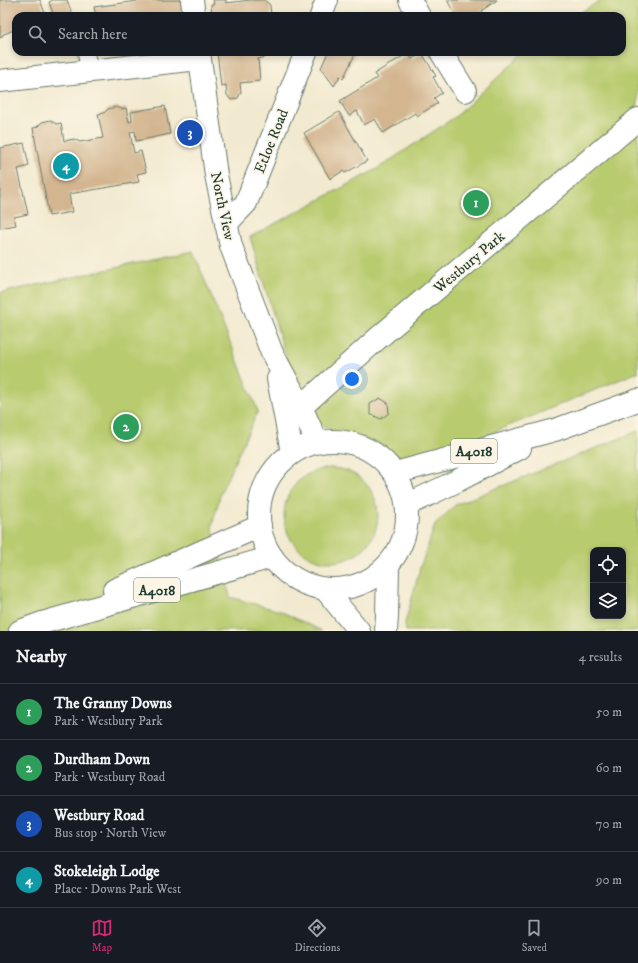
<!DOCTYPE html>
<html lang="en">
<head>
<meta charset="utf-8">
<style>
  :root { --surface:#171b24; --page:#20242c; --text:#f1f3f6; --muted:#9ea1a6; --line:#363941; --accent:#db2777 }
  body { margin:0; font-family:"IM FELL DW Pica",serif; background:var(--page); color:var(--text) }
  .controls { position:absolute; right:12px; bottom:12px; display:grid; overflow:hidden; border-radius:8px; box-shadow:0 2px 6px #0003 }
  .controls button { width:36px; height:36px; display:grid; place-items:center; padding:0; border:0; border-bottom:1px solid var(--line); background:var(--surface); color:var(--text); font:20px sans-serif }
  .you { position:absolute; left:352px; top:379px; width:14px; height:14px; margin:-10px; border:3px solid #fff; border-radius:50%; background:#1a73e8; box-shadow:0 0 0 6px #1a73e833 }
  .badge { display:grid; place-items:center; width:26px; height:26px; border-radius:50%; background:var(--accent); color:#fff; font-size:13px; font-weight:700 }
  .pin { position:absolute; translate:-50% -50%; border:2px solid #fff; box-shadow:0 1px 4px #0006 }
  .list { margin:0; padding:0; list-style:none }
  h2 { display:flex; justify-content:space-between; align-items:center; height:52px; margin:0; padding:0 16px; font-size:17px }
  h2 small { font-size:13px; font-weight:400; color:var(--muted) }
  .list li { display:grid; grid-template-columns:26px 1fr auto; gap:12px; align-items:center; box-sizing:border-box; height:56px; padding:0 16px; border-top:1px solid var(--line) }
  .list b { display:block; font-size:15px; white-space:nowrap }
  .list p { margin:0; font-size:13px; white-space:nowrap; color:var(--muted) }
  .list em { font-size:13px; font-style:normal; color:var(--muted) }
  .icon { flex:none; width:22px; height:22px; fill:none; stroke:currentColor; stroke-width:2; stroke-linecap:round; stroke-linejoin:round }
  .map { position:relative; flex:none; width:638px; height:631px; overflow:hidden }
  .search { position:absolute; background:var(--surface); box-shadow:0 2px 6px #0003; left:12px; right:12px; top:12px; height:44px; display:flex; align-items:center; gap:10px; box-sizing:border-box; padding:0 14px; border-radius:12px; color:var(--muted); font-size:15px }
  .sheet { height:276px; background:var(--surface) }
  nav { display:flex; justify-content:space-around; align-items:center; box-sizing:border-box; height:56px; border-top:1px solid var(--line); background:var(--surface); font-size:11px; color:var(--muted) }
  nav a { display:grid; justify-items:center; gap:2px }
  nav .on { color:var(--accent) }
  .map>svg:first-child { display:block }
  .green { fill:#b8cb6e; stroke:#6c8451; fill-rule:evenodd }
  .building { fill:#d3b690 }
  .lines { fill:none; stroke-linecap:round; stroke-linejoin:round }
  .lane-casing { stroke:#697a6b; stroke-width:18 }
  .street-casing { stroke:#697a6b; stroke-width:24 }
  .secondary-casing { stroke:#697a6b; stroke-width:24 }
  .primary-casing { stroke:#697a6b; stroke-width:24 }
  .lane { stroke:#fff; stroke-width:16 }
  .street { stroke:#fff; stroke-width:22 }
  .secondary { stroke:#fff; stroke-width:22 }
  .primary { stroke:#fff; stroke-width:22 }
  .labels { text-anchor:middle; stroke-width:3.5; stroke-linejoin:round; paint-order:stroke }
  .shield { fill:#fcf5e5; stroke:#617469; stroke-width:1 }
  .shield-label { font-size:14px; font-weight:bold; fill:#1f3d34 }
  .street-label { font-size:15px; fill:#1f3d34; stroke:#fcf5e5 }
</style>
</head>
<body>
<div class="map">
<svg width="638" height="631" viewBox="0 0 638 631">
  <rect width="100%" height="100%" fill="#fcf5e5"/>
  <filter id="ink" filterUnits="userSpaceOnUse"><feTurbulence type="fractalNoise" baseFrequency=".025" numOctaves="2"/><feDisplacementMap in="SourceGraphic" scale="8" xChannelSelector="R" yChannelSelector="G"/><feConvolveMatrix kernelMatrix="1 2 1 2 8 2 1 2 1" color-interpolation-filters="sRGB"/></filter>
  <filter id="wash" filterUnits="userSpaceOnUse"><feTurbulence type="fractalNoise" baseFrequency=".012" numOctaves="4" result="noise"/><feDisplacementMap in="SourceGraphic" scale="16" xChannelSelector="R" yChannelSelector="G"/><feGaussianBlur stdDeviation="0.9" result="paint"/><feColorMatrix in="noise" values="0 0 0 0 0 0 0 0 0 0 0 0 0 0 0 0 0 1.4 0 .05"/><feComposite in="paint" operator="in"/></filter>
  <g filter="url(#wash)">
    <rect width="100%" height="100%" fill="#f2ead0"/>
    <!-- green -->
    <g class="green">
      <path d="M601,0h37v372l-223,93 -111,-47 -54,-181 127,-68 78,-52 70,-65h97v-36h-47z"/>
      <path d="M193,251l65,160 -37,81 -9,34 18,71 50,14 42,20h-322v-338z"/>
      <path d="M638,431v200h-232l-1,-8 15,-55 15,-43 20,-20zM593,550h30v66h-30z"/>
      <circle cx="331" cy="515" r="47"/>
    </g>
    <g id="blocks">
      <!-- building -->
      <g class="building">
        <path d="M0,0h40l6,16h-30v13l-14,6v2l-2,1z"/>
        <path d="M53,0h14l6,16h-19l-5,-14z"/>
        <path d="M137,0h45l1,16h-87l-2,-9 43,-6z"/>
        <path d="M213,0h13v3l24,-3h14l6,5 1,11h-59l-1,-12h3z"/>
        <path d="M447,0h50l-16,11v5h-25z"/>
        <path d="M217,52h48l1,5 -8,2 2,22 -20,2 1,9 -3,6 -7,2 -4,-5 -1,-10 -5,1z"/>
        <path d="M328,52h28l-13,27 -3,-3 -6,10 -13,-18z"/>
        <path d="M408,53l4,6 10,-6 14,23 -3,1 9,16 -8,5 4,5 -21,13 -2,-3 -32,20 -8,-14 -11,6 -7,-14 -8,5 -9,-15 37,-23 -3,-4z"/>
        <path d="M165,106l5,28 -34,7 -1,-10 -5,1 4,21 7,-2 5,21 -9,2 2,8 -70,12 3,18 -23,4 -16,-88 4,-1 5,-5 9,-2 5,4 5,-1 3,18 10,-2 6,3 23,-4 -5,-24 6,-1 4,-4 8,-2 6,2 4,-1 3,14 3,-1 -1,-9z"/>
        <path d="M339,112l28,49 -22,12 -2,-2 -13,8 -26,-46z"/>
        <path d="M24,143l5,23 -11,3 10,45 -14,3 2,8 -16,3v-80z"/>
        <path d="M380,398l8,5 1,10 -8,6 -11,-5v-10z"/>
      </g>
    </g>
  </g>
  <g filter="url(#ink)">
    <use href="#blocks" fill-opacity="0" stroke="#697a6b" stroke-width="1"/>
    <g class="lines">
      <!-- lane casing -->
      <g class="lane-casing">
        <path id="lane" d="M86,52l3,19"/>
      </g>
      <!-- street casing -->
      <g class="street-casing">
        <g id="street">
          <path d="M410,0l9,16"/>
          <path d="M321,16l6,-16"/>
          <path d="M441,52l24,39"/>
          <path d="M0,81l199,-22"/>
          <path d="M226,224l20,-21 60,-151"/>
          <path d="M301,407l76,-68 261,-220"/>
        </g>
      </g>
      <!-- secondary casing -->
      <g class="secondary-casing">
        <g id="secondary">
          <path d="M192,0l2,16"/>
          <path d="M199,52l17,123 15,71 41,107 29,54 16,35"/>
          <path d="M278,379l14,73"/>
          <path d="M325,589l34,42"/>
          <path d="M386,631l1,-15 1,-50"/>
        </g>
      </g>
      <!-- primary casing -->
      <g class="primary-casing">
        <g id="primary">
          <circle cx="333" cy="515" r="74"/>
          <path d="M395,473l160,-43 83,-30"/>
          <path d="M407,505l50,-24 63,-33"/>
          <path d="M114,590l146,-64"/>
          <path d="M20,631l22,-8 230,-66"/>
        </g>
      </g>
      <!-- lane -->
      <use href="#lane" class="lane"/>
      <!-- street -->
      <use href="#street" class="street"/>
      <!-- secondary -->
      <use href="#secondary" class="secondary"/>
      <!-- primary -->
      <use href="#primary" class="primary"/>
    </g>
  </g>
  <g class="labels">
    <!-- shield labels -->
    <g class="shield">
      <rect x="451" y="439" width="46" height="24" rx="3"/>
      <rect x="134" y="578" width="46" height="24" rx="3"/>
    </g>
    <g class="shield-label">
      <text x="474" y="456">A4018</text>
      <text x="157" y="595">A4018</text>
    </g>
    <!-- street labels -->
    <g class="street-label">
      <text transform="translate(271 141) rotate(-68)" y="5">Etloe Road</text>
      <text transform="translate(223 206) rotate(78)" y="5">North View</text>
      <text transform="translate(469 262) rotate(-40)" y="5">Westbury Park</text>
    </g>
  </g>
</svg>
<div class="controls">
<button><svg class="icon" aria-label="locate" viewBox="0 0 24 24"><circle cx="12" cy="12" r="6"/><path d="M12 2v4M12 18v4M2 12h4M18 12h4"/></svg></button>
<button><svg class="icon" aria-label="layers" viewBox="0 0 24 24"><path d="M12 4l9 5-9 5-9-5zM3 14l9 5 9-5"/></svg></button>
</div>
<div class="you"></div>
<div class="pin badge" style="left:476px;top:203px;background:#2e9e5b">1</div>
<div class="pin badge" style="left:126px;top:427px;background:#2e9e5b">2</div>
<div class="pin badge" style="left:190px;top:133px;background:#1a4fb4">3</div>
<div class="pin badge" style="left:66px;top:166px;background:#0f9aa8">4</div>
<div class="search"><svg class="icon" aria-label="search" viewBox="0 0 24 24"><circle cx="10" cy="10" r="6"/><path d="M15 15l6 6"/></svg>Search here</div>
</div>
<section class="sheet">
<h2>Nearby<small>4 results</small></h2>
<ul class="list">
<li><span class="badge" style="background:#2e9e5b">1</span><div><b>The Granny Downs</b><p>Park · Westbury Park</p></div><em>50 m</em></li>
<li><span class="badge" style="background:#2e9e5b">2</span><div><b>Durdham Down</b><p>Park · Westbury Road</p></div><em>60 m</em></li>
<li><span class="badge" style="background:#1a4fb4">3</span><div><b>Westbury Road</b><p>Bus stop · North View</p></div><em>70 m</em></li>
<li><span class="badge" style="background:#0f9aa8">4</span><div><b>Stokeleigh Lodge</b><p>Place · Downs Park West</p></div><em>90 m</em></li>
</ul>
</section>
<nav>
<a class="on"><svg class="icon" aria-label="map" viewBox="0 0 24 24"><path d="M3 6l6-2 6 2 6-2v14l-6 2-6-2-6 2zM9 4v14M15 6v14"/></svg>Map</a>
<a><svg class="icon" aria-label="directions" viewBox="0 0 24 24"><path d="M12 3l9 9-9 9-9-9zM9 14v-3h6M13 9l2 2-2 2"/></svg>Directions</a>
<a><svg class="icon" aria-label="saved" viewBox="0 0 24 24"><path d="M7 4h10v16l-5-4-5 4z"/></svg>Saved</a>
</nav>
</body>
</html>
